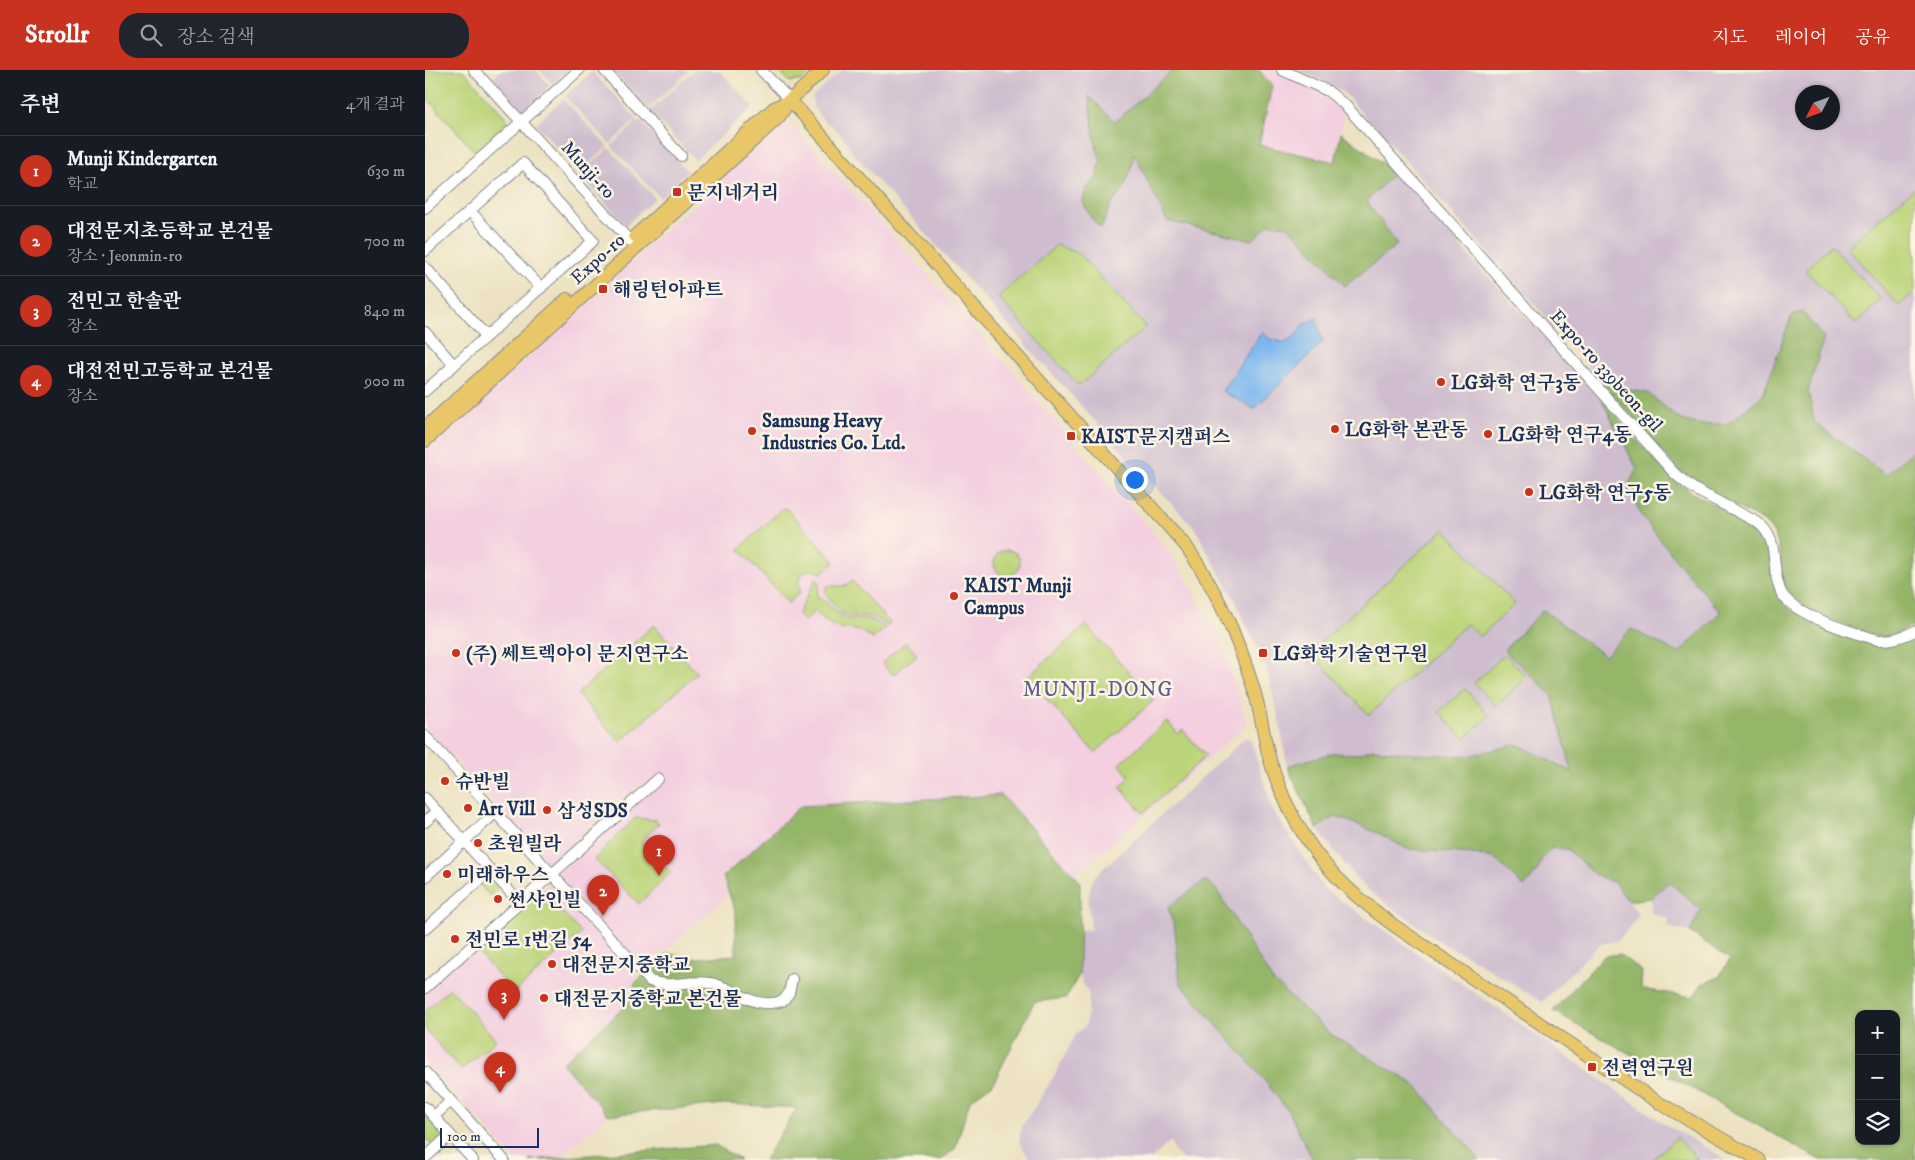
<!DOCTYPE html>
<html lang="ko">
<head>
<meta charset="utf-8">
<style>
  :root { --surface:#171b24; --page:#20242c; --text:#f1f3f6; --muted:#9ea1a6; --line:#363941; --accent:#c8321e }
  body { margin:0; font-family:"IM FELL DW Pica","Noto Serif KR",serif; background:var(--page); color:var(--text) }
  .controls { position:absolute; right:15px; bottom:15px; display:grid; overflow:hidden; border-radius:10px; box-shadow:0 1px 4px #0004 }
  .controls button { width:45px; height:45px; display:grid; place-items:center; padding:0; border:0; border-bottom:1px solid var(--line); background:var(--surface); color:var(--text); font:25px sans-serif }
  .compass { position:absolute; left:1370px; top:15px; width:45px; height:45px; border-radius:50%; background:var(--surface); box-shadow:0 1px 4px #0004; rotate:228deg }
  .scale { position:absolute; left:15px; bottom:12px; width:99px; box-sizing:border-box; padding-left:5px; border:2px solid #1b2f5e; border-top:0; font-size:14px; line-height:18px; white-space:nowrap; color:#1b2f5e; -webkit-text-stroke:4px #fcf5e5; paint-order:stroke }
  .you { position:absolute; left:709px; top:409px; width:18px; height:18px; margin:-12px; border:4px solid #fff; border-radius:50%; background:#1a73e8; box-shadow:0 0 0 8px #1a73e833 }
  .badge { display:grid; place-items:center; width:32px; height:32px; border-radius:50%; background:var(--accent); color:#fff; font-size:16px; font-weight:700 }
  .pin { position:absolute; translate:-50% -41px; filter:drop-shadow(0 1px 2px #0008) }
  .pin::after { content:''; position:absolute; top:26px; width:18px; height:15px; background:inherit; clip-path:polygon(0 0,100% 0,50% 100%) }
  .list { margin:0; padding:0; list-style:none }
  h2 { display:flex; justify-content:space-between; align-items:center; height:65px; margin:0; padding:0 20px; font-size:21px }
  h2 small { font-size:16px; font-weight:400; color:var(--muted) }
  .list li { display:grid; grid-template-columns:32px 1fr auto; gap:15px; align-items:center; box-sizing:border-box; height:70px; padding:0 20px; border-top:1px solid var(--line) }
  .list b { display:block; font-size:19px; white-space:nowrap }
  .list p { margin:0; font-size:16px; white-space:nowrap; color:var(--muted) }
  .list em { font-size:16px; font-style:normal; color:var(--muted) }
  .icon { flex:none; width:28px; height:28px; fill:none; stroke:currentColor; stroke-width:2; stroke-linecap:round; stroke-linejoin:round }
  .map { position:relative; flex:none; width:1490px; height:1090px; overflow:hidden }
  header { display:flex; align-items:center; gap:30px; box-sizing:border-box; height:70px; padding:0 25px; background:var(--accent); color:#fff }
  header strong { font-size:24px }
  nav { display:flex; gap:28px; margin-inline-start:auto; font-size:18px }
  .search { width:350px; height:45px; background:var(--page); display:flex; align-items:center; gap:12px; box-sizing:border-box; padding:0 18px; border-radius:20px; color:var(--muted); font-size:19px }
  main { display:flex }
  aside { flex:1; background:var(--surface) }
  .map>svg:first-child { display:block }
  .built { fill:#f3cfe0 }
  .industrial { fill:#cfbdcf; fill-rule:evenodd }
  .green { fill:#bcd479; stroke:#6c826c }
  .forest { fill:#95b669; stroke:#587264; fill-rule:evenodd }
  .water { fill:#7db7ee; stroke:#4c73a6 }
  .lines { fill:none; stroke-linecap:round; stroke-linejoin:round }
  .minor-casing { stroke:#848890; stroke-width:12 }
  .major-casing { stroke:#848890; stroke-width:14 }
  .minor { stroke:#fff; stroke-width:10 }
  .major { stroke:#e9c769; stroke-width:12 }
  .poi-dot { fill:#c8321e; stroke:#fcf5e5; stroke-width:2 }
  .labels { text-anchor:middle; stroke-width:5; stroke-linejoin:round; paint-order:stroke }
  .street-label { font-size:19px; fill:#1b2f5e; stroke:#fcf5e5 }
  .poi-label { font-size:19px; font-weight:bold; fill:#1b2f5e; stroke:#fcf5e5; text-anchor:start }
  .quarter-label { font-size:21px; letter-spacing:1px; fill:#5e5d90; stroke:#fcf5e5 }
</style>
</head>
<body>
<header>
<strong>Strollr</strong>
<div class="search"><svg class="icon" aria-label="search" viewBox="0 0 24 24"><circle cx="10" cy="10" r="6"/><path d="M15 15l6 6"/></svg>장소 검색</div>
<nav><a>지도</a><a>레이어</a><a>공유</a></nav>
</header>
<main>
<aside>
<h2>주변<small>4개 결과</small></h2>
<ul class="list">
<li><span class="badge">1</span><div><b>Munji Kindergarten</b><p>학교</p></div><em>630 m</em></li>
<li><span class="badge">2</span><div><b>대전문지초등학교 본건물</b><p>장소 · Jeonmin-ro</p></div><em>700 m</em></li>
<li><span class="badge">3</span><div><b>전민고 한솔관</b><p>장소</p></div><em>840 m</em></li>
<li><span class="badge">4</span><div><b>대전전민고등학교 본건물</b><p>장소</p></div><em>900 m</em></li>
</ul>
</aside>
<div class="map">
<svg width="1490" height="1090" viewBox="0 0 1490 1090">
  <rect width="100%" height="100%" fill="#fcf5e5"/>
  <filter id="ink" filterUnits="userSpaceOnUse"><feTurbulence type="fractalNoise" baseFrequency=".02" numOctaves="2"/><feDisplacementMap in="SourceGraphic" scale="10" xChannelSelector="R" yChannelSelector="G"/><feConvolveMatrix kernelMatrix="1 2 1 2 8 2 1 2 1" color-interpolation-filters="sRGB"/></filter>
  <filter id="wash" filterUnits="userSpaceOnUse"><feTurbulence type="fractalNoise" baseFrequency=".0096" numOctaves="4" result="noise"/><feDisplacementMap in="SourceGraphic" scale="20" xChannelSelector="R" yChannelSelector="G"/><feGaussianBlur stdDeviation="1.12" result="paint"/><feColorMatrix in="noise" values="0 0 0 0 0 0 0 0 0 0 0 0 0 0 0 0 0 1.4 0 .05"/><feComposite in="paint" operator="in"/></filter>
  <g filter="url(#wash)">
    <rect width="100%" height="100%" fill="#ece2c1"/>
    <!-- built -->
    <g class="built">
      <path d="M834,0h14l49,22 -1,4 18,13 5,6 -9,47 -76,-17 12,-59z"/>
      <path d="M353,57l16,1 123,135 256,293 47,83 21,63 6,22 -172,152 -74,-81 -200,11 -79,71 6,17 -85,77 -88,-96 90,-82 -8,-8 -85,77h-7l-120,-136v-274z"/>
      <path d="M125,812l89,94 -6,7 -4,20 -67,60 46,52 -48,42 -45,3 -90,-99v-73z"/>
    </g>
    <!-- industrial -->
    <g class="industrial">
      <path d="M76,0h35l14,16 -27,25 -30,-33z"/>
      <path d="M115,0h27l-14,14z"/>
      <path d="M187,0h78l-42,39z"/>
      <path d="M269,0h25l34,37 -58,53 -45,-49z"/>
      <path d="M417,0h331l-58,52 -25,-25 5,44 6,20 -5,18 -10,10 15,40 10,-25 12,-14 8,-21 3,-17 135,72 19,2 57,60 22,-86 28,-28 76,86 129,139 37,72 -10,18 16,31 43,54 36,40 -43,41 -48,-24 -26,27 -62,-46 -39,40 48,45 20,78 -55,-29 -49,12 -55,-2 -40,-5 -16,5 -24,-1 -46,13 -7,-42 -14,-57 -31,-67 -41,-73 -65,-68 -277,-307 -5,-10 -13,-15 -10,-6 -11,-14v-11z"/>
      <path d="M873,0h617v379l-29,26 -71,-52 -7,-32 16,-52 -33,-22 -28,78 -34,28 -26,2 -22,-5 -33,-27 -24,-4 -27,-12 -74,-86 -180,-199 -21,-12zM1378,22h30v30h-30z"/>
      <path d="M167,1l45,48 -27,25 -45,-48z"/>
      <path d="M138,29l45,48 -28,25 -44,-48z"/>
      <path d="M214,50l49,52 -28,26 -49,-52z"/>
      <path d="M184,78l46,50 -29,27 -46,-50z"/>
      <path d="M821,667l5,3 22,71 51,78 341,235 62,36h-544l-9,-9 -3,-10 -21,19h-118l-3,-2 -10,-16 2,-14 33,-52 22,-42 10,-9 3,-30 -10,-20 1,-45 11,-1 -3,-26 2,-16 5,-11z"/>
      <path d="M911,746l44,18 27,15 67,5 20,4 30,29 14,-17 3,-10 9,-12 17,1 27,25 21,9 24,32 -21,26 -18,3 -58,58 -77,-48 -22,-10 -71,-51 -14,-12 -41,-52z"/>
      <path d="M1243,812l33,28 -11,22 -24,-5 3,-8 -18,-6v-15z"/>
    </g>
    <!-- green -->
    <g class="green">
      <path d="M0,0h38l44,49 -1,8 -29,27 -52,-58z"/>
      <path d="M353,0h35l-10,10 -13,2z"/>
      <path d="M1490,118v103l-15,14 -3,-1 -49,-55 1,-4z"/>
      <path d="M632,175l22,9 67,73 -67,59 -81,-89z"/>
      <path d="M1406,175l50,55 -25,24 -51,-54z"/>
      <path d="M358,438l4,1 48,53 -13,11c-17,-8 -27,3 -22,20l-12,10 -49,-54z"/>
      <path d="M1019,459l71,75 -35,33 -13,-13 -98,91 -59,-63z"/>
      <circle cx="582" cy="493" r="13"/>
      <path d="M391,508l3,4 -2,14c11,5 16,15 26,20 18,8 22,-5 42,12l-12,11c-14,-11 -19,-8 -34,-11 -7,-1 -21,-13 -24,-17l-10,10 -7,-7z"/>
      <path d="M427,511l38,42 -3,4c-19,-20 -30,-5 -46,-15 -6,-5 -11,-13 -16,-19l2,-7h17z"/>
      <path d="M229,555l43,48 -77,69 -43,-48z"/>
      <path d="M661,555l68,75 -59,53 -68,-76z"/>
      <path d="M481,572l11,13 -24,20 -11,-12z"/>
      <path d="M1080,584l22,23 -31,29 -22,-23z"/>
      <path d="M1040,619l24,27 -25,23 -25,-27z"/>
      <path d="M742,651l11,13 5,-4 23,26 -63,57 -23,-26 10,-10 -11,-13z"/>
      <path d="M210,748l21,2 3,3 -18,19 30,30 -32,32 -45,-45z"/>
      <path d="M64,808l9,10 -8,8 -12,-13z"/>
      <path d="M117,820l39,43 -67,60 -38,-43z"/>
      <path d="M25,918l46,52 -35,30 -36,-41v-18z"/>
      <path d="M2,1045l19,19 -13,12 -8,-9v-20z"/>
      <path d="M1252,1067l21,23h-46z"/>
    </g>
    <!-- forest -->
    <g class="forest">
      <path d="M748,0h86l13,16 -13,59 76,17 6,-29 54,39 -28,29 30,44 -52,41 -57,-60 -19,-2 -17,16 -85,-19 -33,-68 -3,16 -8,21 -12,14 -10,25 -10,-11 -8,-16 3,-13 10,-10 5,-18 -6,-20 -6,-45 26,26z"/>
      <path d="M1377,241l22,27 -16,53 7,32 71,52 29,-26v177l-24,10 -20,-1 -72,-28 -14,-17 -5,-18v-19l-4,-15 -5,-9 -8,-8 -64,-34 -17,-13 -85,-97 27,12 24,4 33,27 22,5 26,-2 34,-28 28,-78z"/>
      <path d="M1175,327l29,35 45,48 22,15 58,31 8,8 4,9 14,54 12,14 65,27 58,-3v525h-95l-267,-149 51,-55 15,-2 23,17 -1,18 52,8 9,-13 17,-7 11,-18 -40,-27 11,-22 -32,-28 -18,16 -23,3 -13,-18 -21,-9 -27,-25 -16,-1 -10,12 -3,10 -14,17 -30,-29 -20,-4 -67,-5 -27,-15 -44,-18 -19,13 -30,-63 46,-13 24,1 16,-5 40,5 55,2 49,-12 55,28 -20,-77 -48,-45 39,-40 62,46 26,-27 48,24 42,-41 -35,-40 -43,-54 -16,-31 10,-18zM1434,944h37v127h-37z"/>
      <path d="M576,725l74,81 5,7 -1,92 -13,23 -32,4 -41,82 -23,16 -15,49 -14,11h-177l33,-52 -73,-4 -116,11 -46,-52 67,-60 6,-20 33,-30 19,6 49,-4v-41l-13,-37 78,-71z"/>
      <path d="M781,810l10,9 56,91 57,53 86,52 65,75h-167l-24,-48 -28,-36 -81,-93 -5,-54 -7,-22z"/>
      <path d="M291,1075l24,15h-212z"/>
    </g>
    <!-- water -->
    <path class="water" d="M891,248l7,24 -69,67 -32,-18 40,-59 8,7 15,4 10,-7 8,-11z"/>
  </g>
  <g filter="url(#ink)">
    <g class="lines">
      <!-- minor casing -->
      <g class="minor-casing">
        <g id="minor">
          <path d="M49,0l156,171"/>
          <path d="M179,0l77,86"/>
          <path d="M336,0l29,30"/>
          <path d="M857,0l46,21 18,15 329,368 19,15 63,33c25,19 12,45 24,70 11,23 73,41 97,48 14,1 25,-3 37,-9"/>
          <path d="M0,138l154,-138"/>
          <path d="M45,141l71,77"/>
          <path d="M0,181l98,-88 70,78 -168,150"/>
          <path d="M0,197l61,69"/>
          <path d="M0,262l29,33"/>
          <path d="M0,666l225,245c22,8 38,-2 60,2 29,6 41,27 73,18l6,-8 3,-14"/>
          <path d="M0,728l95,105"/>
          <path d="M0,752l12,-11"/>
          <path d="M0,807l70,-64"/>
          <path d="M0,859l66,-59"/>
          <path d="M0,918l233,-209"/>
          <path d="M0,1002l79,88"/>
          <path d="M0,1037l48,53"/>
          <path d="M9,1046l17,-15"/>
          <path d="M0,1088l25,-23"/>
        </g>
      </g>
      <!-- major casing -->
      <g class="major-casing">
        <g id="major">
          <path d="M365,30l396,446c32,46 51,90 68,144 6,20 9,42 14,63 8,30 22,61 39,87 24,37 54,61 89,87l260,174 103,59"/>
          <path d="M210,166l139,-128 16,-8"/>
          <path d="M0,358l142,-129"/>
          <path d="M0,371l354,-324 11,-17 33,-30"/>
        </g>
      </g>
      <!-- minor -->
      <use href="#minor" class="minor"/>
      <!-- major -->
      <use href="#major" class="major"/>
    </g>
  </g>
  <!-- markers -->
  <g class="poi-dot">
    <rect x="247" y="117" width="10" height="10" rx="2.5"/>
    <rect x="173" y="214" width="10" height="10" rx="2.5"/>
    <circle cx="1016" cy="312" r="5"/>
    <circle cx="910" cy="359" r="5"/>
    <circle cx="327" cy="361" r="5"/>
    <circle cx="1063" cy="364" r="5"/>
    <rect x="641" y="361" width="10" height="10" rx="2.5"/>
    <circle cx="1104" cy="422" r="5"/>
    <circle cx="529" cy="526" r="5"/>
    <circle cx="31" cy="583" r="5"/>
    <rect x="833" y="578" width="10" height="10" rx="2.5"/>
    <circle cx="20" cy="711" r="5"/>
    <circle cx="43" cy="738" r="5"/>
    <circle cx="122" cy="740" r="5"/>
    <circle cx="53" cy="773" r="5"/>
    <circle cx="22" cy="804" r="5"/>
    <circle cx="73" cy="829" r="5"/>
    <circle cx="30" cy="869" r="5"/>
    <circle cx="127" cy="894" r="5"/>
    <circle cx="119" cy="928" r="5"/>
    <rect x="1162" y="992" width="10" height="10" rx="2.5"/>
  </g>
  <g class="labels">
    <!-- street labels -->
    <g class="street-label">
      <text transform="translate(164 99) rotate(48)" y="7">Munji-ro</text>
      <text transform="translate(172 188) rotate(-42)" y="7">Expo-ro</text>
      <text transform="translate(1182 300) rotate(48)" y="7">Expo-ro 339beon-gil</text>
    </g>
    <!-- poi labels -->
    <g class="poi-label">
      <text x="262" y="129">문지네거리</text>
      <text x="188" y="226">해링턴아파트</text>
      <text x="1026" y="319">LG화학 연구3동</text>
      <text x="337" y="357">Samsung Heavy<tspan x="337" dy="22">Industries Co. Ltd.</tspan></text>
      <text x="920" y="366">LG화학 본관동</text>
      <text x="1073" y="371">LG화학 연구4동</text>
      <text x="656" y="373">KAIST문지캠퍼스</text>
      <text x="1114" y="429">LG화학 연구5동</text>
      <text x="539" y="522">KAIST Munji<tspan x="539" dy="22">Campus</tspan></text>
      <text x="41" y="590">(주) 쎄트렉아이 문지연구소</text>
      <text x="848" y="590">LG화학기술연구원</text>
      <text x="30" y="718">슈반빌</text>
      <text x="53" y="745">Art Vill</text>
      <text x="132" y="747">삼성SDS</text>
      <text x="63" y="780">초원빌라</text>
      <text x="32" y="811">미래하우스</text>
      <text x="83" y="836">썬샤인빌</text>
      <text x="40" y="876">전민로 1번길 54</text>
      <text x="137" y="901">대전문지중학교</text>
      <text x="129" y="935">대전문지중학교 본건물</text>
      <text x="1177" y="1004">전력연구원</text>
    </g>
    <!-- quarter labels -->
    <g class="quarter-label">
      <text x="673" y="626">MUNJI-DONG</text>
    </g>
  </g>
</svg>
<div class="controls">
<button>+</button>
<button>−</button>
<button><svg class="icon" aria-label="layers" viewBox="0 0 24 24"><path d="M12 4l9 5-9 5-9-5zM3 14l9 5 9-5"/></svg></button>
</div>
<svg class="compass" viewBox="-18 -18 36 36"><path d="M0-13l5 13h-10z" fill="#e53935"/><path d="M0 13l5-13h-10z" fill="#9ea1a6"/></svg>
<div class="scale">100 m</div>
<div class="you"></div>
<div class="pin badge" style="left:234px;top:806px">1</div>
<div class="pin badge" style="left:178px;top:846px">2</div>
<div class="pin badge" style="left:79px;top:950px">3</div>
<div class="pin badge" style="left:75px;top:1023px">4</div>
</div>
</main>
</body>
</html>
